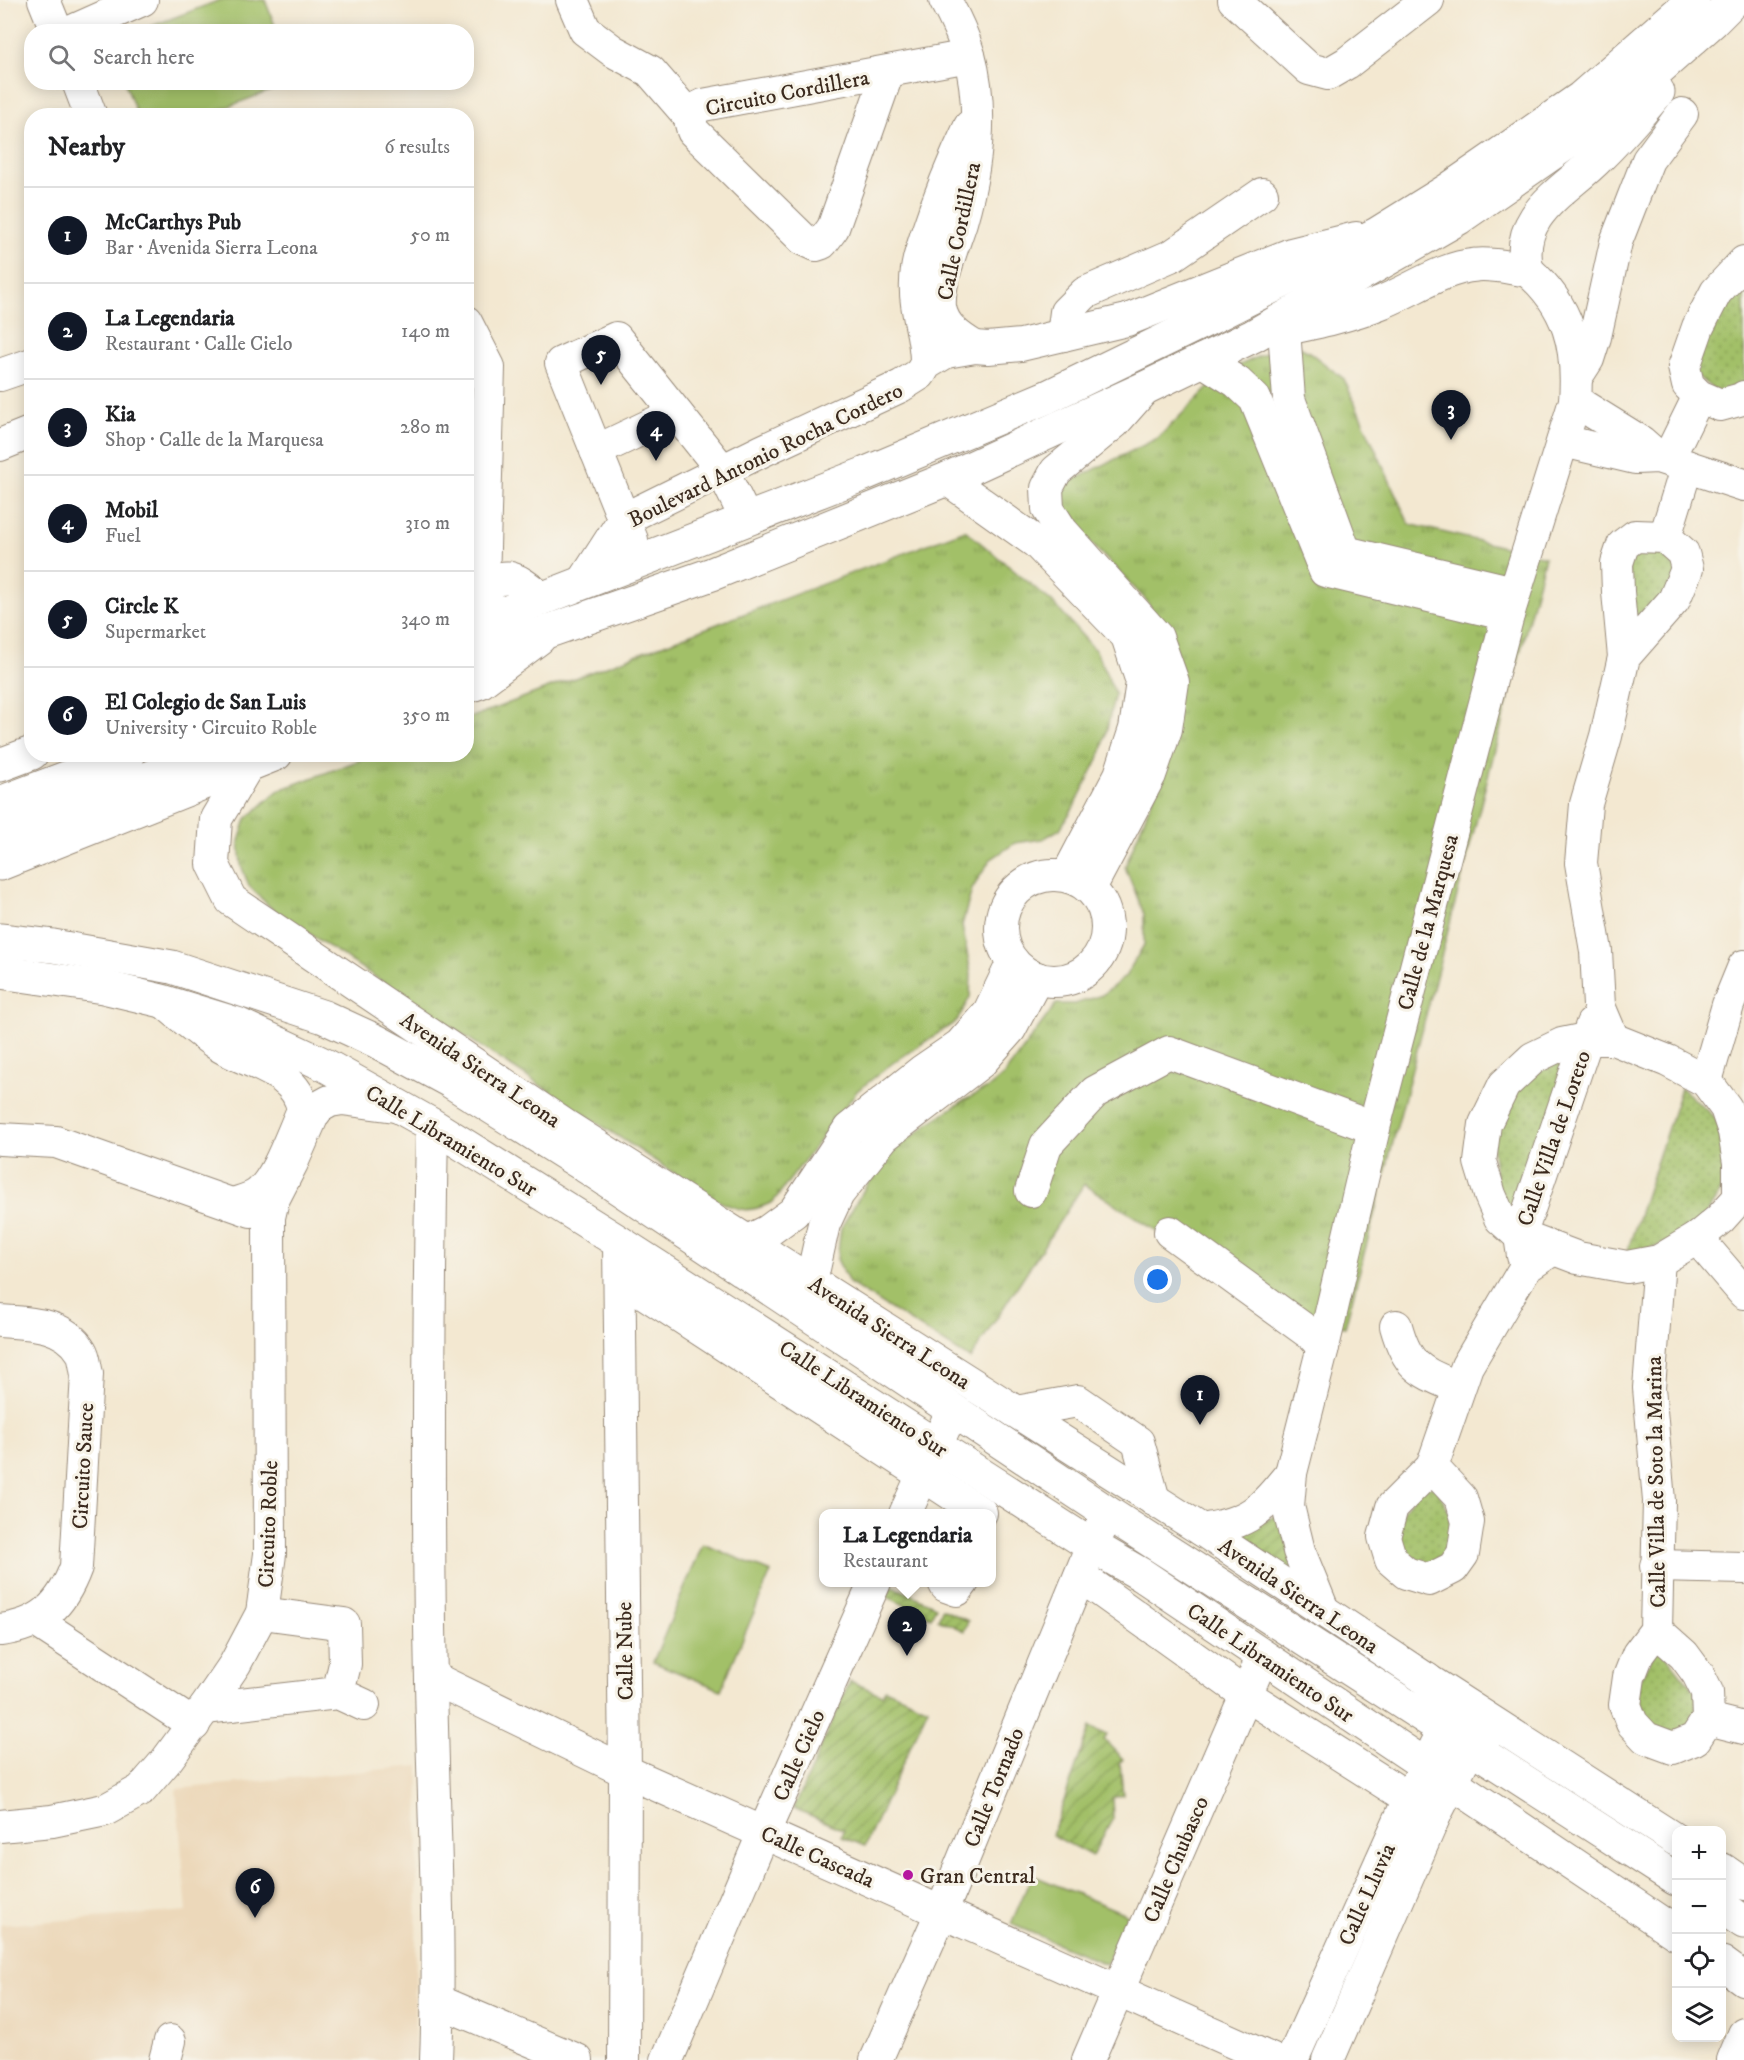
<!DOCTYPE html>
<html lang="en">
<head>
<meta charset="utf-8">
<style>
  :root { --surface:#fff; --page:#f6f6f6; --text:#202124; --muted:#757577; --line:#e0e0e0; --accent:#111827 }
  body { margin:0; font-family:"IM FELL DW Pica",serif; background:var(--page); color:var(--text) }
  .controls { position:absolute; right:18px; bottom:18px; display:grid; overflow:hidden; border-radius:12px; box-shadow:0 3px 15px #0003 }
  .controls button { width:54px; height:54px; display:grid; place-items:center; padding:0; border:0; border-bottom:2px solid var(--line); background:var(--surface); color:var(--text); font:30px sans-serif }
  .you { position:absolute; left:1158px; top:1280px; width:21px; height:21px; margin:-15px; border:4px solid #fff; border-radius:50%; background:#1a73e8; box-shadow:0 0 0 9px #1a73e833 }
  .badge { display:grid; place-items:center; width:39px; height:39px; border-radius:50%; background:var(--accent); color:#fff; font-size:20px; font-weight:700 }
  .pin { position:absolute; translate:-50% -50px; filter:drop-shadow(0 2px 3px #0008) }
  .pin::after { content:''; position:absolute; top:32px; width:21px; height:18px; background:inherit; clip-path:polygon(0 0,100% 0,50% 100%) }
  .popup { position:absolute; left:819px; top:1509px; width:177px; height:78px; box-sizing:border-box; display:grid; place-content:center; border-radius:12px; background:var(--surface); filter:drop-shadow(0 2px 4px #0005); font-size:20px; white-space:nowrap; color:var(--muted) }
  .popup b { font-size:22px; color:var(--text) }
  .popup::after { content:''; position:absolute; left:50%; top:100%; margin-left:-12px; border:12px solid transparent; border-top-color:var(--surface) }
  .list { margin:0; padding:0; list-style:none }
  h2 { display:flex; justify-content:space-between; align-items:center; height:78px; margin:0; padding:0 24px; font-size:26px }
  h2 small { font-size:20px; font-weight:400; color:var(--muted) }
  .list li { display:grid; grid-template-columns:39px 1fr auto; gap:18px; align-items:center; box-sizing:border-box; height:96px; padding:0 24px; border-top:2px solid var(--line) }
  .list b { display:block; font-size:22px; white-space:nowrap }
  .list p { margin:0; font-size:20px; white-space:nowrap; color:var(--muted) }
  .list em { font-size:20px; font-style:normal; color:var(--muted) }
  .icon { flex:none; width:33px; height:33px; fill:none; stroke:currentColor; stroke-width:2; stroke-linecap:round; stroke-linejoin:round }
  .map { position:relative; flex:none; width:1744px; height:2060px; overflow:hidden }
  .search { position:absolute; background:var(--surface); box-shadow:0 3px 15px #0003; left:24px; top:24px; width:450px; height:66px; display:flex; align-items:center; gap:15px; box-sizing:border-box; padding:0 21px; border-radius:24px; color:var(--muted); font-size:22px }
  .panel { position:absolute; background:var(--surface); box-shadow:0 3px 15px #0003; left:24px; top:108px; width:450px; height:654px; border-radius:24px }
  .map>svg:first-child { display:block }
  .built { fill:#ecd8ba }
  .grass { fill:url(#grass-tufts); stroke:#6e7543; stroke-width:1.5 }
  .park { fill:url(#park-dots); stroke:#6e7543; stroke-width:1.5 }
  .garden { fill:url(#garden-furrows); stroke:#6e7543; stroke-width:1.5 }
  .pitch { fill:#a2c068; stroke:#6e7543; stroke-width:1.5 }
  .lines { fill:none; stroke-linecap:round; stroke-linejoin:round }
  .minor-casing { stroke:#978978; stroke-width:34 }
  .major-casing { stroke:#978978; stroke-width:35 }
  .highway-casing { stroke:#978978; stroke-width:35 }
  .minor { stroke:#fff; stroke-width:32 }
  .major { stroke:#fff; stroke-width:33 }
  .highway { stroke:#fff; stroke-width:33 }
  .poi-dot { fill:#b5179e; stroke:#f7f3e8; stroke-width:2 }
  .labels { text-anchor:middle; stroke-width:6; stroke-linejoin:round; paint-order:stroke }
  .street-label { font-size:22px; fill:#3b2a1e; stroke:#f7f3e8 }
  .poi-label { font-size:22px; fill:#3b2a1e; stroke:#f7f3e8; text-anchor:start }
</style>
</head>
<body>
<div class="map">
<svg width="1744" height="2060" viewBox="0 0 1744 2060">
  <defs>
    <pattern id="grass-tufts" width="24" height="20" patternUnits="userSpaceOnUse" patternTransform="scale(1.5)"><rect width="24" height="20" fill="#a2c068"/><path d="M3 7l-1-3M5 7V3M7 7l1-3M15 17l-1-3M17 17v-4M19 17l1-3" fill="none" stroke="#859c55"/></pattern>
    <pattern id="park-dots" width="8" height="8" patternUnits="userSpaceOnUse" patternTransform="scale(1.5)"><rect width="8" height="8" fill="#a2c068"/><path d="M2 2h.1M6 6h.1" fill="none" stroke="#859c55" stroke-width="1.8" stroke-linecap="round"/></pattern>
    <pattern id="garden-furrows" width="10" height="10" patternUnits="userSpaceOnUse" patternTransform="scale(1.5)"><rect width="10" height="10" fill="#a2c068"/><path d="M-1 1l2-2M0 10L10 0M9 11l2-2" fill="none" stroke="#859c55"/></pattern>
  </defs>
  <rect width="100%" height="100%" fill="#f7f3e8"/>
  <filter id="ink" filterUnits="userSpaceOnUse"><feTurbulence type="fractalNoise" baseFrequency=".0167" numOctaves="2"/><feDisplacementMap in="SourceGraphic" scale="12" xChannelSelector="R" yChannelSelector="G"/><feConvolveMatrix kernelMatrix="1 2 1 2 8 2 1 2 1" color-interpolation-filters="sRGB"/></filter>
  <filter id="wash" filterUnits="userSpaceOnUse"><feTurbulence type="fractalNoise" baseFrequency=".008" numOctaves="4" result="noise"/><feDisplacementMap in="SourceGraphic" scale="24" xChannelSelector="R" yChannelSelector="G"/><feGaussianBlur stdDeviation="1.35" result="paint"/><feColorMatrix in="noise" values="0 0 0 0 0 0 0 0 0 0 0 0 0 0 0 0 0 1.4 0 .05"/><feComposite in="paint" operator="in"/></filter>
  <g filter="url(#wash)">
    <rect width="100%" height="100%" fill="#f3e8d1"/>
    <!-- built -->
    <path class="built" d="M419,1766l-5,294h-414v-135l187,-14 -11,-122z"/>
    <!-- grass -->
    <g class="grass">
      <path d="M1290,342l19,10 35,27 65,145 136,33 -200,770 -49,-12 -45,-23 -167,-108 -114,175 -121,-76 -12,-24 4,-31 25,-42 29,-36 37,-29 31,-20 27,-14 14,-12 52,-71h19l27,-9 23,-18 19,-32v-31l-19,-47 30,-75 19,-139 -27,-52 -84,-87 -4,-16 6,-14 93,-46 52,-52 30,-21z"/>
      <path d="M965,530l87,72 44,49 19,42 -13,58 -27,54 -15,24 -17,10 -28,4 -25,17 -18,29 -10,36 9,49 -1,23 -13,24 -63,41 -37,29 -84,111c-27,13 -35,8 -61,-4l-439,-288 -24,-24 -8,-21 -2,-24 7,-22 33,-29 95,-35 92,-1 1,-35z"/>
    </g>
    <!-- park -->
    <g class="park">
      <path d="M1744,268v117l-24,10 -30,-25z"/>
      <path d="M1641,550l19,1 20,21 -49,69 -3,-81z"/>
      <path d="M1571,1057l-53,160 -21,-22 -6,-65 30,-50z"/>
      <path d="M1681,1088l35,31 9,32 -4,40 -26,41 -70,26z"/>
      <path d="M1422,1486l14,1 17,32 3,29 -33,23 -29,-30 10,-31z"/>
      <path d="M1658,1645l38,48v23l-24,25 -36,-22 3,-37z"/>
    </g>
    <!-- garden -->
    <g class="garden">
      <path d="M1280,1514l16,66 -68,-43z"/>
      <path d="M892,1586l44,20 -5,11 -44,-20z"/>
      <path d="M942,1609l26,12 -4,10 -26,-12z"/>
      <path d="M850,1681l32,14 3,-6 43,19 -63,138 -23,-9 2,-7 -50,-22z"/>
      <path d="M1090,1727l17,8 -3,5 19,19 -3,4 3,32 -11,3 1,20 -21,38 -40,-21z"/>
    </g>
    <!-- pitch -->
    <g class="pitch">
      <path d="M220,0h45l12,31h-138z"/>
      <path d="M125,83h166l-85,32h-69z"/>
      <path d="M703,1544l68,28 -50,118 -68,-28z"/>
      <path d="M1032,1875l96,40 -22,49 -95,-40z"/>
    </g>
  </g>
  <g filter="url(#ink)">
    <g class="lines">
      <!-- minor casing -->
      <g class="minor-casing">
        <g id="minor">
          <path d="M44,0l13,32"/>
          <path d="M572,0l13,30 28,21 37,20 39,45 4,15 110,108 13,6 6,-2 11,-15 55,-156"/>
          <path d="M945,0c10,18 18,35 24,55 15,54 7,115 -8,167 -8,25 -23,60 -21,85 3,20 20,31 35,40"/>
          <path d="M1234,0l75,69 19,5 19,-11 81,-63"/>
          <path d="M70,32l72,-32"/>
          <path d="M78,82l13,34"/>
          <path d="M689,116l6,-7 8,-4 266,-49"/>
          <path d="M1744,262l-28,30 -18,35 -14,40 4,18 11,11 21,9 22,-6 2,-2"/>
          <path d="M466,322l23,45 -6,216 9,35"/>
          <path d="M1284,329l5,70 56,153 169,40"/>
          <path d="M1063,335l3,-23 19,-19 88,-38 89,-61"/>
          <path d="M1202,360l35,22 18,17 70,172 183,44"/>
          <path d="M926,364c1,-28 -12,-54 -10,-82 0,-17 6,-33 11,-49 12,-37 26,-71 43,-107"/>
          <path d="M0,375l32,-11"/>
          <path d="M1577,376l11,-17 7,-22 21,-95 32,-82 34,-46"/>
          <path d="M1575,401l66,41 17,15"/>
          <path d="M1563,441l72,17 23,-1 86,28"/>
          <path d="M0,445l32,-13"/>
          <path d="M596,451l80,-38"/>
          <path d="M1668,459l31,-63"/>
          <path d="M947,479l90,64 90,93 15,46 -7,47 -15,46 -53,101"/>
          <path d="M1665,537l22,-71"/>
          <path d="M632,540l-71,-177 55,-25 106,132 24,49"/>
          <path d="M584,581l40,-62 138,-68 139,-65 19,-12 6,-10 20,-12 29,-5 13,1 33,-3 106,-25 164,-66 65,-16"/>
          <path d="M248,765l-32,54 -3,45 18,36 335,226 636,404 224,149 250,161"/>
          <circle cx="1054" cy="928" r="53"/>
          <path d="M1090,888l60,-113 16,-46 7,-47 -16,-45 -95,-106 -14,-22 -1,-21 9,-17 58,-48 31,-35"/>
          <path d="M165,1003c17,14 34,29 52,41 29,20 80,25 86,66 -11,23 -25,67 -44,83 -7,6 -18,8 -26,11"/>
          <path d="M1586,1039h27l55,22 38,20 20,27 8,24 5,31v35l-19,21 -23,19 -38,23 -32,6 -49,-9 -58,-22 -20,-18 -10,-23 -10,-33 5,-38 19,-39 29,-27 29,-14z"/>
          <path d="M1613,1039l-14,-33 -3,-55 -15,-88 5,-59 20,-68 18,-79 -6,-65 -1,-29 6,-18 12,-9 30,1 18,16 4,16 -13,31 -50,57"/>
          <path d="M1706,1081l22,-76 16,-39"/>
          <path d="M432,1125c-3,185 -5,370 -1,555 2,126 10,253 5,380"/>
          <path d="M0,1139l56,3 195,69"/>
          <path d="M1031,1191l15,-46 49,-53 74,-40 205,76"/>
          <path d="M1170,1232l142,103 11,12"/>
          <path d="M1697,1238l47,55"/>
          <path d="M748,1241l20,-10 26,-19 55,-83 73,-58 38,-26 29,-33 24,-50"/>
          <path d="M619,1242l6,529 -1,289"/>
          <path d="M1523,1256l-3,-20 72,-212"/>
          <path d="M620,1277l361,236"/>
          <path d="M811,1282l13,-58 14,-30 46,-58 97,-74 29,-33 27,-51"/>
          <path d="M0,1321c29,2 64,2 81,30 4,6 4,16 6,23l-11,193c-14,38 -34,58 -76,63"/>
          <path d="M1396,1326c12,43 24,45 63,62"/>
          <path d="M1016,1412l62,-11 60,41 16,58"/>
          <path d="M1432,1467l29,31 7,24 -5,32 -10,14 -24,12 -23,-7 -15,-13 -7,-23 8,-30 40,-40 35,-101 58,-98 28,-19"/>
          <path d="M1291,1473l32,-126 51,-219 134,-513 67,-214c4,-54 -6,-95 -48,-131"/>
          <path d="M905,1514l47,-103"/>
          <path d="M1202,1530c49,-8 58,-19 89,-57l-3,33 11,45 24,59"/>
          <path d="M1656,1566l88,2"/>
          <path d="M1080,1576l165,118 190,121"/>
          <path d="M944,1582l2,4 11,4 6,-8"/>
          <path d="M262,1613l82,11 1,40 -7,29"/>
          <path d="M36,1621l158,104"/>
          <path d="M1656,1630l28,25 14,19 9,18 1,27 -13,20 -22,9 -27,-10 -14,-15 -7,-18 4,-28 9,-23 18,-24 3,-129 -10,-113 10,-127"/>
          <path d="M431,1677l194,94 648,289"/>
          <path d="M205,1708l133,-15 26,12"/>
          <path d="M1708,1719l36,9"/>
          <path d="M0,1826l52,-5 53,-11 36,-20 25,-29 39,-53 30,-44 27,-51 8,-59 -1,-337 4,-17 19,-37 21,-48 6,-8 11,-6 12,-2 53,7"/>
          <path d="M1722,1869l22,15"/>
          <path d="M438,2001l139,59"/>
          <path d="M165,2060l5,-19"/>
          <path d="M667,2060l97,-228 111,-250"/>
          <path d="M876,2060l66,-149 150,-365 16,-33"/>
          <path d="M1088,2060l174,-402"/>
          <path d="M1292,2060l117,-261 35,-69"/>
          <path d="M1328,2060l107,-245 35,-68"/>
          <path d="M1733,2060l11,-26"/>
        </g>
      </g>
      <!-- major casing -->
      <g class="major-casing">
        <g id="major">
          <path d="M466,590c11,-4 31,-13 42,-12 12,2 24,14 33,20"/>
          <path d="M466,687l14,-5 59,-44"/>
          <path d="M0,765l32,-12"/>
          <path d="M0,864l276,-110"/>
        </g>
      </g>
      <!-- highway casing -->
      <g class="highway-casing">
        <g id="highway">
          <path d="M1284,329c33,-7 66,-14 98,-27 31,-12 59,-34 94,-37 16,-2 34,3 51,5 -13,-57 39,-79 72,-113 21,-20 40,-43 59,-65"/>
          <path d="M466,628l398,-154 183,-77 159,-77 171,-86 71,-44 133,-92 112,-98"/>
          <path d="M466,660l246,-86 235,-95 198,-91 108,-52 206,-118 144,-100 110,-97 21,-21"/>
          <path d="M0,803l129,-49"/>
          <path d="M0,836l210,-82"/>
          <path d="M0,940l53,6 119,21 152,50 52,24 74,40 143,90 515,342 568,366"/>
          <path d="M0,972l103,15 59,14 75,23 88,41 107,60 187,117 473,304 50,29 534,358"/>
          <path d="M1426,1679l57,62"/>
          <path d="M1722,1871l3,1"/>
          <path d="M1722,1907l22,15"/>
          <path d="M1722,1963l22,16"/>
        </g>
      </g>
      <!-- minor -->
      <use href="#minor" class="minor"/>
      <!-- major -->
      <use href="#major" class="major"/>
      <!-- highway -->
      <use href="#highway" class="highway"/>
    </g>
  </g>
  <!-- markers -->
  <circle class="poi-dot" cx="908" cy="1875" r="6"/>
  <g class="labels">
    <!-- street labels -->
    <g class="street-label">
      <text transform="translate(787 92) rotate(-11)" y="8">Circuito Cordillera</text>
      <text transform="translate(958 231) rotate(-78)" y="8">Calle Cordillera</text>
      <text transform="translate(765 454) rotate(-26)" y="8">Boulevard Antonio Rocha Cordero</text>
      <text transform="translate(1427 922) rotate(-75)" y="8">Calle de la Marquesa</text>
      <text transform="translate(481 1069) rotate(34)" y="8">Avenida Sierra Leona</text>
      <text transform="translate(1553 1138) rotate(-71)" y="8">Calle Villa de Loreto</text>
      <text transform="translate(452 1140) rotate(31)" y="8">Calle Libramiento Sur</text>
      <text transform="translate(890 1332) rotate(33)" y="8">Avenida Sierra Leona</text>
      <text transform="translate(864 1398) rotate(33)" y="8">Calle Libramiento Sur</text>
      <text transform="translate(82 1466) rotate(-87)" y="8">Circuito Sauce</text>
      <text transform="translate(1655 1482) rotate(-91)" y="8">Calle Villa de Soto la Marina</text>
      <text transform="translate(267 1524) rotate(-88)" y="8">Circuito Roble</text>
      <text transform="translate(1299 1595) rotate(34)" y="8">Avenida Sierra Leona</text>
      <text transform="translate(624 1651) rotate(-91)" y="8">Calle Nube</text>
      <text transform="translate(1271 1662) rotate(34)" y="8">Calle Libramiento Sur</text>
      <text transform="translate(798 1755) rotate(-66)" y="8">Calle Cielo</text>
      <text transform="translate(993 1787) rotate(-68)" y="8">Calle Tornado</text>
      <text transform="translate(818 1856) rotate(24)" y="8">Calle Cascada</text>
      <text transform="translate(1175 1859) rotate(-67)" y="8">Calle Chubasco</text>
      <text transform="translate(1366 1894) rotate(-66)" y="8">Calle Lluvia</text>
    </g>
    <!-- poi labels -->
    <g class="poi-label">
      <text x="920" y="1883">Gran Central</text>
    </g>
  </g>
</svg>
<div class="controls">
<button>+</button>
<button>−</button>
<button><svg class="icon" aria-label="locate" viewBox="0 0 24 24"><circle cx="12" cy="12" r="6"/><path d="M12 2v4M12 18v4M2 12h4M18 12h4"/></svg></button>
<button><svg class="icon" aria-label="layers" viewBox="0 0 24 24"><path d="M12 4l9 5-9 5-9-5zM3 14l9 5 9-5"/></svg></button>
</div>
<div class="you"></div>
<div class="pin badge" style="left:1200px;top:1425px">1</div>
<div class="pin badge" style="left:907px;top:1656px">2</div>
<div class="popup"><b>La Legendaria</b>Restaurant</div>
<div class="pin badge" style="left:1451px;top:440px">3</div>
<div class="pin badge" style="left:656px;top:461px">4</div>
<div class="pin badge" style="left:601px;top:385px">5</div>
<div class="pin badge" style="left:255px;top:1918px">6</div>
<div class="search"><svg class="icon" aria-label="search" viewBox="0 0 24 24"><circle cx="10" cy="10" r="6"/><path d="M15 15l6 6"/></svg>Search here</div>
<section class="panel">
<h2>Nearby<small>6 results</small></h2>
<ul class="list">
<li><span class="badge">1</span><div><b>McCarthys Pub</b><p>Bar · Avenida Sierra Leona</p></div><em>50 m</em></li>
<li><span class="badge">2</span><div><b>La Legendaria</b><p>Restaurant · Calle Cielo</p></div><em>140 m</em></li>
<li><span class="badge">3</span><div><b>Kia</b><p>Shop · Calle de la Marquesa</p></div><em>280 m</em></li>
<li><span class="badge">4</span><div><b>Mobil</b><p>Fuel</p></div><em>310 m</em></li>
<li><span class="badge">5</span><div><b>Circle K</b><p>Supermarket</p></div><em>340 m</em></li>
<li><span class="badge">6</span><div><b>El Colegio de San Luis</b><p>University · Circuito Roble</p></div><em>350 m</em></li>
</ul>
</section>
</div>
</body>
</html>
